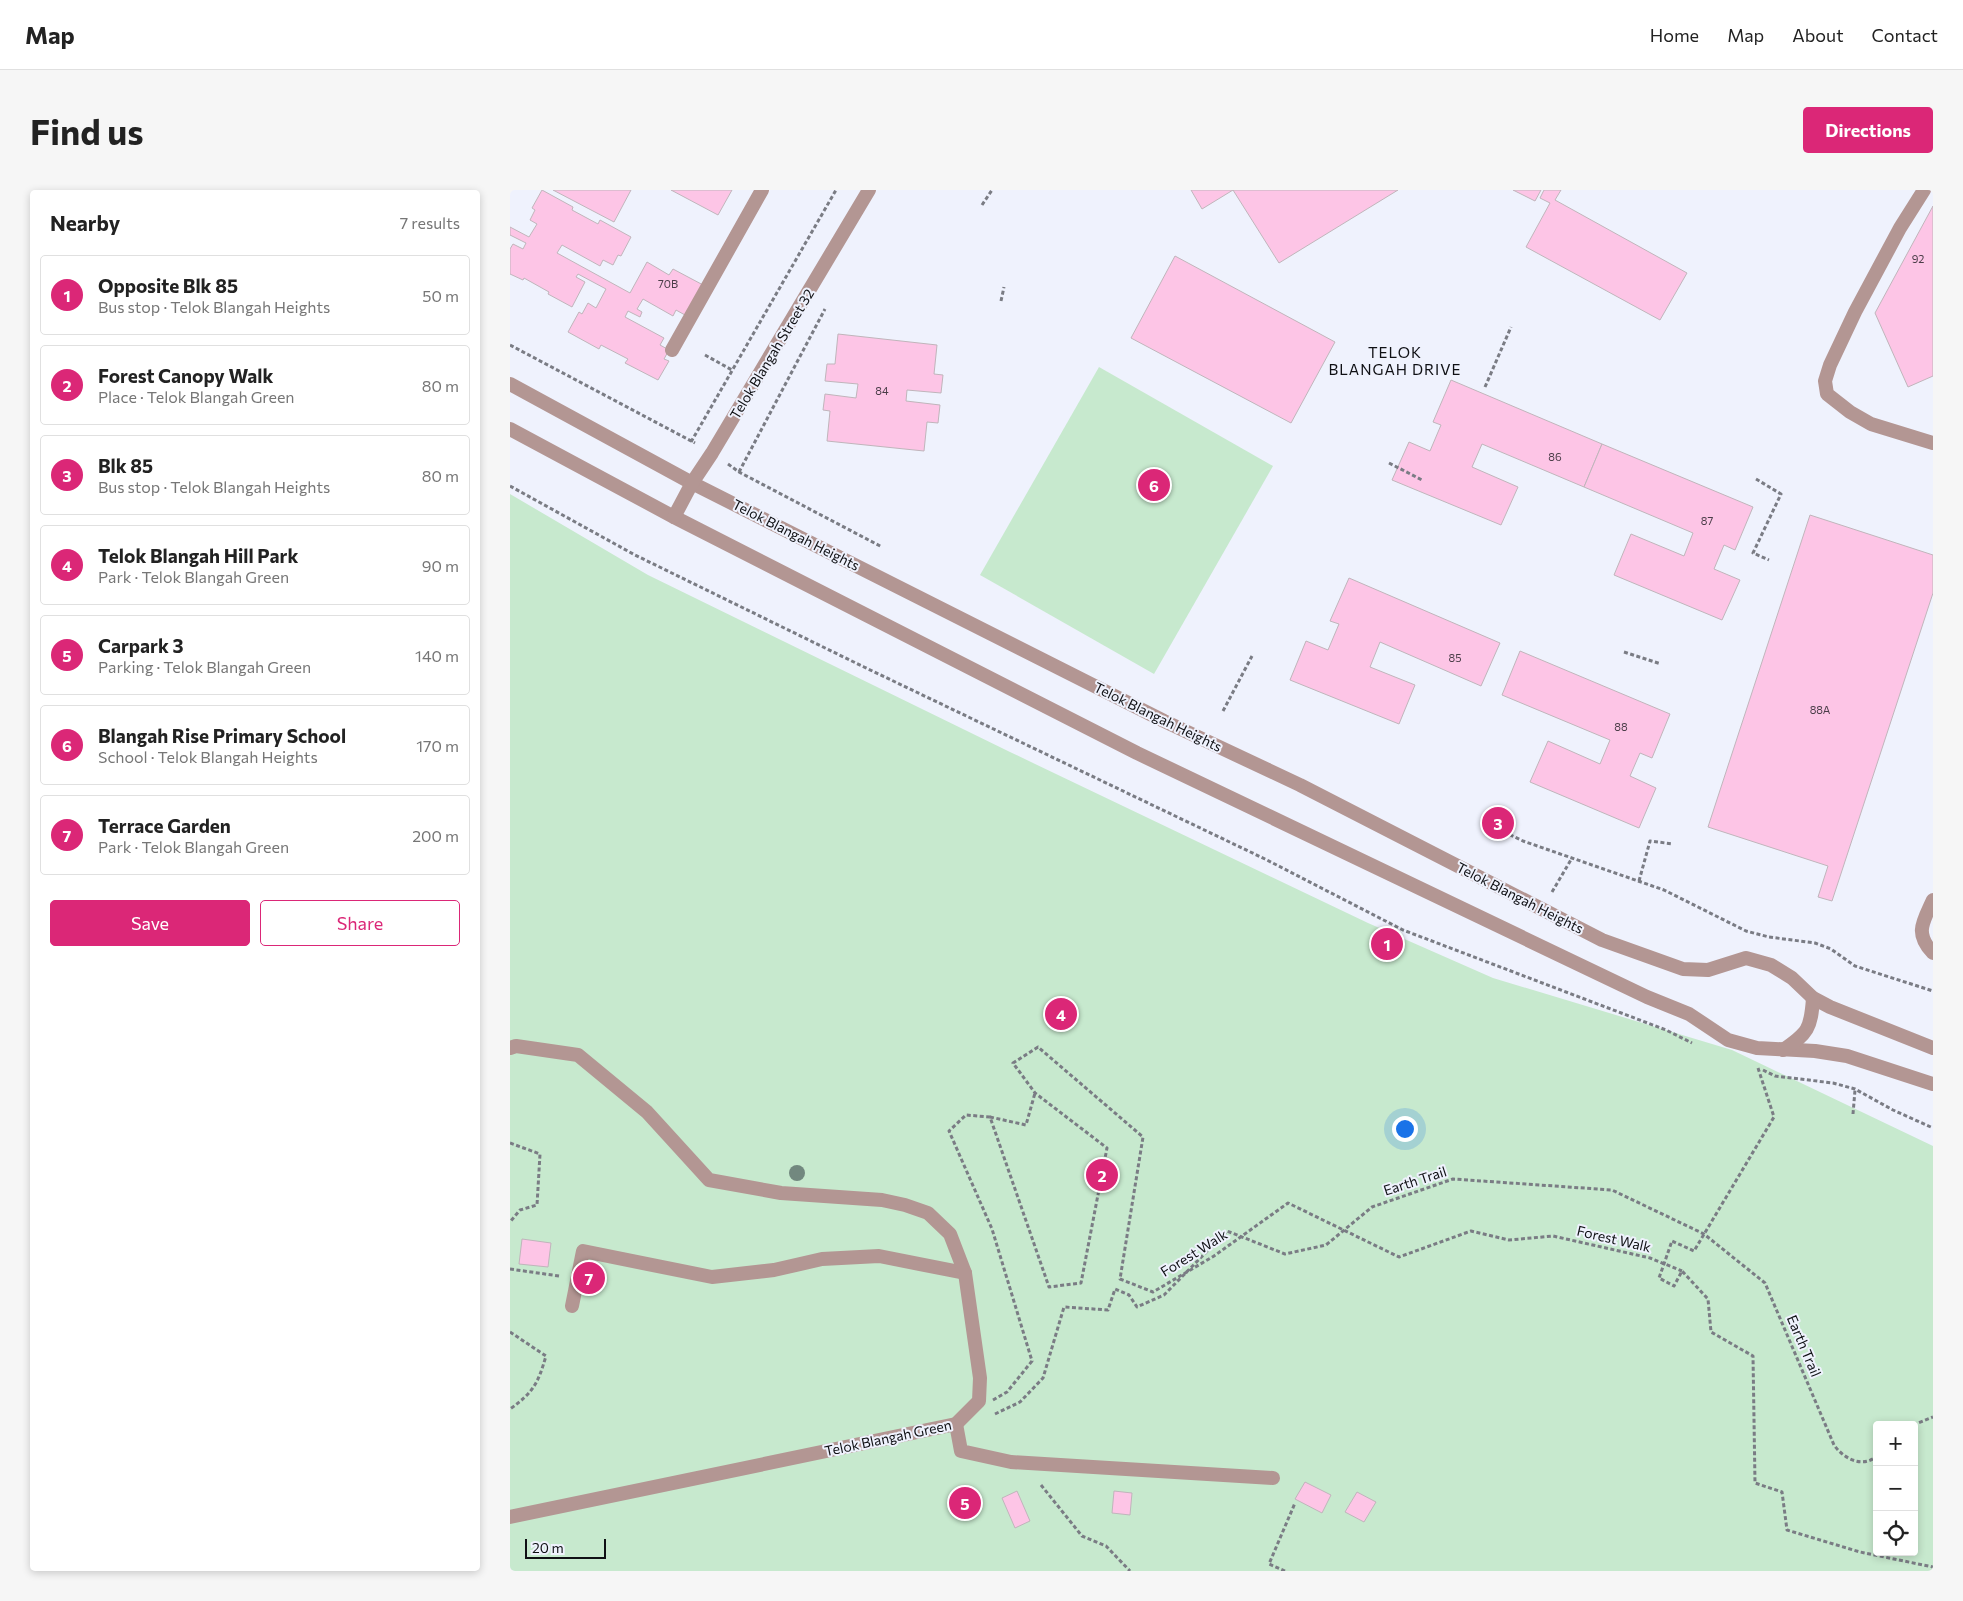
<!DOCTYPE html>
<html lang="en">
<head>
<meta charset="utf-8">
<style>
  :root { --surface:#fff; --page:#f6f6f6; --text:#222; --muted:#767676; --line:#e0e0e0; --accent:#db2777 }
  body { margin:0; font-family:Commissioner,sans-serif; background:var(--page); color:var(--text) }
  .controls { position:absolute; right:15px; bottom:15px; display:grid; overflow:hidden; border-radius:5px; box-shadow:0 2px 8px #0003 }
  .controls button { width:45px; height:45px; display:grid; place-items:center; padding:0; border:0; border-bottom:1px solid var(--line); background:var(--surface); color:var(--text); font:25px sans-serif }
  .scale { position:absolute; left:15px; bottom:12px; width:81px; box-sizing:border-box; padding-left:5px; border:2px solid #0f1014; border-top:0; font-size:14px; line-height:18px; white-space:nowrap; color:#0f1014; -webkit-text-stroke:4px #eff2fd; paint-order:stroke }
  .you { position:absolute; left:894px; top:938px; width:18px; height:18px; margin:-12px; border:4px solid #fff; border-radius:50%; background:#1a73e8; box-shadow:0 0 0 8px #1a73e833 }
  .badge { display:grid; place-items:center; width:32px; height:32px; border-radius:50%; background:var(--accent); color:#fff; font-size:16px; font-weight:700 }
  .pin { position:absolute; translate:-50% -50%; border:2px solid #fff; box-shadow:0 1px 5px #0006 }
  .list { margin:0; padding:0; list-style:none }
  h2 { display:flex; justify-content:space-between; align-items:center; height:65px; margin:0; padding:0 20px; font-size:21px }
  h2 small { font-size:16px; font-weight:400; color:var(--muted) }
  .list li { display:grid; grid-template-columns:32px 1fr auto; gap:15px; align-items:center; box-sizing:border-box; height:80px; margin:0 10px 10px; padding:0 10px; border:1px solid var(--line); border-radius:5px }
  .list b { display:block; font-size:19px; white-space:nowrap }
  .list p { margin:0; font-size:16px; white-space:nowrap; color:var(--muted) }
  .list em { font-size:16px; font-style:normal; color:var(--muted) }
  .actions { display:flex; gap:10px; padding:15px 20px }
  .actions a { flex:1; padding:11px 0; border:1px solid var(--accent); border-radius:5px; text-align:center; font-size:18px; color:var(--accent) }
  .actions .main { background:var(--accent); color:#fff }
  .icon { flex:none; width:28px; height:28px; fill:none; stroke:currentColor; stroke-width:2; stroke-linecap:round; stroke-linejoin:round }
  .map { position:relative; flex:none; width:1423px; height:1381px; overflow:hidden; border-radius:5px }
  header { display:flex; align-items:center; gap:30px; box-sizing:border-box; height:70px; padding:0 25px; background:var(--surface); border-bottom:1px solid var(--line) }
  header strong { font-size:24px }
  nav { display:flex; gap:28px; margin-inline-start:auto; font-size:18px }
  .intro { display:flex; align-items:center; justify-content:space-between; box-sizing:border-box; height:120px; padding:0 30px }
  h1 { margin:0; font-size:35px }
  .button { padding:12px 22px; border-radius:5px; background:var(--accent); color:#fff; font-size:18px; font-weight:700 }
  main { display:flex; gap:30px; padding:0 30px }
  aside { flex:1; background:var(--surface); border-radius:5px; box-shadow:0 2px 8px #0003 }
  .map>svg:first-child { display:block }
  .green { fill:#c7e9ce; fill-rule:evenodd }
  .building { fill:#fdc5e6; stroke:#c0b5bb }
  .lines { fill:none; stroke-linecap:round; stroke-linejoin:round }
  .path { stroke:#7a7c84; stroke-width:3; stroke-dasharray:4 2.5; stroke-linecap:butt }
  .service { stroke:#b39693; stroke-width:14 }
  .minor { stroke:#b39693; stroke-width:14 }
  .path-bridge { stroke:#7a7c84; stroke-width:3; stroke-dasharray:4 2.5; stroke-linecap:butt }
  .tree { fill:#72887f }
  .labels { text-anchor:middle; stroke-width:4; stroke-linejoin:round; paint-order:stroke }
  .number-label { font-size:11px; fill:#4a3d48 }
  .street-label { font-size:14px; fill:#0f1014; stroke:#eff2fd }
  .neighbourhood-label { font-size:15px; letter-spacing:1px; fill:#0f1014; stroke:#eff2fd }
</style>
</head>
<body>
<header>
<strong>Map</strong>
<nav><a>Home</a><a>Map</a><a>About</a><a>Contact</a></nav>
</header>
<div class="intro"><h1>Find us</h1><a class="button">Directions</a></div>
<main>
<aside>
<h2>Nearby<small>7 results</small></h2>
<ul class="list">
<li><span class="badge">1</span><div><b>Opposite Blk 85</b><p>Bus stop · Telok Blangah Heights</p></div><em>50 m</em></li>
<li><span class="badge">2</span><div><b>Forest Canopy Walk</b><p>Place · Telok Blangah Green</p></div><em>80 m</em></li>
<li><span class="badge">3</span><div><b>Blk 85</b><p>Bus stop · Telok Blangah Heights</p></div><em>80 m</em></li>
<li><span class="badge">4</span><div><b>Telok Blangah Hill Park</b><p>Park · Telok Blangah Green</p></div><em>90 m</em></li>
<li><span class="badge">5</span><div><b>Carpark 3</b><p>Parking · Telok Blangah Green</p></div><em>140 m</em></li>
<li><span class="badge">6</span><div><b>Blangah Rise Primary School</b><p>School · Telok Blangah Heights</p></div><em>170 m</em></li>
<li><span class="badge">7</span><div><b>Terrace Garden</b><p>Park · Telok Blangah Green</p></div><em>200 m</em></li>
</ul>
<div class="actions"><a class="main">Save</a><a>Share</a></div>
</aside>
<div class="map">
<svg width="1423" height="1381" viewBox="0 0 1423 1381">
  <rect width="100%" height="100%" fill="#eff2fd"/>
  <!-- green -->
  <g class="green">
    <path d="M589,177l174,99 -119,208 -174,-99z"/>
    <path d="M0,304l138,81 362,177 358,171 125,55 239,72 201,96v425h-1423zM1367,1235h37v127h-37z"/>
  </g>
  <!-- building -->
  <g class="building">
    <path d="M32,0l31,17 -1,3 26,14 2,-4 31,17 -10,19 -3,-1 -5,10 -10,-5 -3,6 -38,-21 -5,8 73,40 17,-31 22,13 4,-6 32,17 -20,29 -9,-5 -3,6 -30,-17 -6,10 5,3 -2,5 -12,-6 -3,6 39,21 -4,7 9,5 -5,9 5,2 -11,19 -33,-17 3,-4 -27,-14 -2,4 -31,-17 11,-20 3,2 6,-11 8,5 10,-19 -28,-15 -2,3 9,5 -13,25 -24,-13 1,-2 -25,-14 -1,2 -13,-6v-25l3,-5 10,5 3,-6 -16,-8v-8l19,10 8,-13 -7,-4 5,-10 -3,-2z"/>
    <path d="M43,0h78l-17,32z"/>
    <path d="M161,0h61l-14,25z"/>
    <path d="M681,0h207l-119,73 -46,-73 -31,19z"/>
    <path d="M1003,0h28l-6,11z"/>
    <path d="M1034,0h17l-6,10 132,73 -27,47 -134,-73 24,-44 -10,-5z"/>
    <path d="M1423,16v170l-25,11 -33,-74z"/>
    <path d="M665,66l160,86 -44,81 -160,-85z"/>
    <path d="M328,144l99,11 -3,29 9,1 -2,18 -34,-3 -1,11 34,4 -2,18 -11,-1 -3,29 -97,-10 3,-30 -7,-1 2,-16 31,4 2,-14 -33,-3 2,-17h8z"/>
    <path d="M941,190l151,64 -18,43 -102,-43 -10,23 46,20 -17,38 -109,-45 17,-38 21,9 11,-26 -8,-3z"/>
    <path d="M1092,254l151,63 -18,43 -11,-5 -10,24 26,11 -18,40 -108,-45 17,-41 53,22 9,-23 -109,-46z"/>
    <path d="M1300,325l123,40v38l-101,308 -14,-4 10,-31 -120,-39z"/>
    <path d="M839,388l151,65 -19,43 -101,-44 -10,25 45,18 -16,39 -109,-44 16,-39 22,9 11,-26 -9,-3z"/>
    <path d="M1010,461l150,63 -18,44 -12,-5 -10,23 26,12 -17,40 -109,-46 18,-41 52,23 10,-24 -108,-45z"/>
    <path d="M12,1049l29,4 -3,24 -29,-3z"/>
    <path d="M795,1292l26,13 -9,18 -27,-14z"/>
    <path d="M507,1301l13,30 -15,7 -13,-30z"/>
    <path d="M604,1301l18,2 -2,22 -18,-2z"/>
    <path d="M847,1302l19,10 -12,20 -19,-10z"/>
  </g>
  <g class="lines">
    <!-- path -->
    <g class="path">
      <path d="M472,15l10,-15"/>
      <path d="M491,111l3,-14"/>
      <path d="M0,155l185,98"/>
      <path d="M195,165l27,15"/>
      <path d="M975,197l26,-60"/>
      <path d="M181,252l145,-252"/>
      <path d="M879,273l33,17"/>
      <path d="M218,274l11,8 143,75"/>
      <path d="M229,282l86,-163"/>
      <path d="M1246,289l25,15 -28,59 16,7"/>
      <path d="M0,296l125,69 229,112 401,192 138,71 263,100 26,13"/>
      <path d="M1114,462l37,12"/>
      <path d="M713,521l29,-55"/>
      <path d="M988,639l25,12 141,49 82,41 23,6 46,6 16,6 24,17 78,25"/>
      <path d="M1129,691l11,-40 23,3"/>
      <path d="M1042,702l20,-34"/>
      <path d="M1248,878l16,49 -80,134 -22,-10 -13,37 15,8 8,-15 26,28 3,33 42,24 2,127 27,9 5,38 73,22 73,15"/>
      <path d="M1253,880l12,6 58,7 22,6 38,21 40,18"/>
      <path d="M1343,924l2,-24"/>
      <path d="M480,927l36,8 9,-32"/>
      <path d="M0,953l30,11 -3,51 -17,5 -10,12"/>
      <path d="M0,1079l49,7"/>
      <path d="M0,1142l36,24c-8,27 -12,36 -36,53"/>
      <path d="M485,1224l25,-12 23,-24 21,-71 44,3 7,-21 14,6 8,12 27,-12 63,-64 58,23 41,-9 46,-38 81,-28 159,11 92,44 61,49 69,162c9,13 28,24 43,11"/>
      <path d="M1403,1235l20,-8"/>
      <path d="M531,1295l41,51 24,10 24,25"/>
      <path d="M775,1381l-16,-7 26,-61"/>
    </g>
    <!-- service -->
    <g class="service">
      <path d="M1414,0l-24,38 -45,84 -25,53 -5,16 2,13 23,18 21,12 62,19"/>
      <path d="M162,160l90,-160"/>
      <path d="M1423,710c-10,22 -19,33 0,53"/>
      <path d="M62,1116l11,-55 129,26 62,-7 48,-11 57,-3 86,17"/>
      <path d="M446,1234l5,27 50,11 262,16"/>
    </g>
    <!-- minor -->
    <g class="minor">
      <path d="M0,194l182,99 472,238 136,64 302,155 81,29 25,1 38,-12 25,7 21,13 21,20 17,9 103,41"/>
      <path d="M0,239l164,88 463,236 510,244 42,17 39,26 29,8 58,3 32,5 86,28"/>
      <path d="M164,327l18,-34 20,-30 157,-263"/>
      <path d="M0,858l6,-2 62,9 69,57 62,68 72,13 101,7 23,5 23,8 22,21 15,39 15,105 -1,23 -23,23 -446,93"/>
      <path d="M1273,860c25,-17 28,-21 30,-52"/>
    </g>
    <!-- path-bridge -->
    <path class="path-bridge" d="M483,1210l14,-8 25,-31 -40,-132 -43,-98 17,-16 24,2 59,170 32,-4 26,-135 -72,-55 -22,-30 25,-16 105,90 -23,142 33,13 61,-36 74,-53 111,54 72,-26 38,9 44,-4 97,22 32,13"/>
  </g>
  <!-- trees -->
  <circle class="tree" cx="287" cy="983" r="8"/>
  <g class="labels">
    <!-- number labels -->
    <g class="number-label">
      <text x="1408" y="73">92</text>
      <text x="158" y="98">70B</text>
      <text x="372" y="205">84</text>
      <text x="1045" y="271">86</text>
      <text x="1197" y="335">87</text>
      <text x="945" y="472">85</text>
      <text x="1310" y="524">88A</text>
      <text x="1111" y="541">88</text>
    </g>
    <!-- street labels -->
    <g class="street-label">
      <text transform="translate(262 164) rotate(-59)" y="5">Telok Blangah Street 32</text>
      <text transform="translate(286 345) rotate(27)" y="5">Telok Blangah Heights</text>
      <text transform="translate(648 527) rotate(26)" y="5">Telok Blangah Heights</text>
      <text transform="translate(1010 708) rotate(27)" y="5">Telok Blangah Heights</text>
      <text transform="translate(905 991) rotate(-18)" y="5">Earth Trail</text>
      <text transform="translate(1104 1049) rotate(13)" y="5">Forest Walk</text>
      <text transform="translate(684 1063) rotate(-32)" y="5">Forest Walk</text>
      <text transform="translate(1294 1156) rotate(67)" y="5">Earth Trail</text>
      <text transform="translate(378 1248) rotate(-12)" y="5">Telok Blangah Green</text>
    </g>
    <!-- neighbourhood labels -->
    <g class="neighbourhood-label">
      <text x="885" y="168">TELOK<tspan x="885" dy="17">BLANGAH DRIVE</tspan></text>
    </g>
  </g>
</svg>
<div class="controls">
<button>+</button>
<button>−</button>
<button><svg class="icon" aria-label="locate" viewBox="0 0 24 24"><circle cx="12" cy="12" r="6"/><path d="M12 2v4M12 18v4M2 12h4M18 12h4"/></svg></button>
</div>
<div class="scale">20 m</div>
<div class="you"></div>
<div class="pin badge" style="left:877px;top:754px">1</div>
<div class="pin badge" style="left:592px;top:985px">2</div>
<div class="pin badge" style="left:988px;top:633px">3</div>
<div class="pin badge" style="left:551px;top:824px">4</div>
<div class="pin badge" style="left:455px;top:1313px">5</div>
<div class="pin badge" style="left:644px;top:295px">6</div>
<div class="pin badge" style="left:79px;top:1088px">7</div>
</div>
</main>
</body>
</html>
